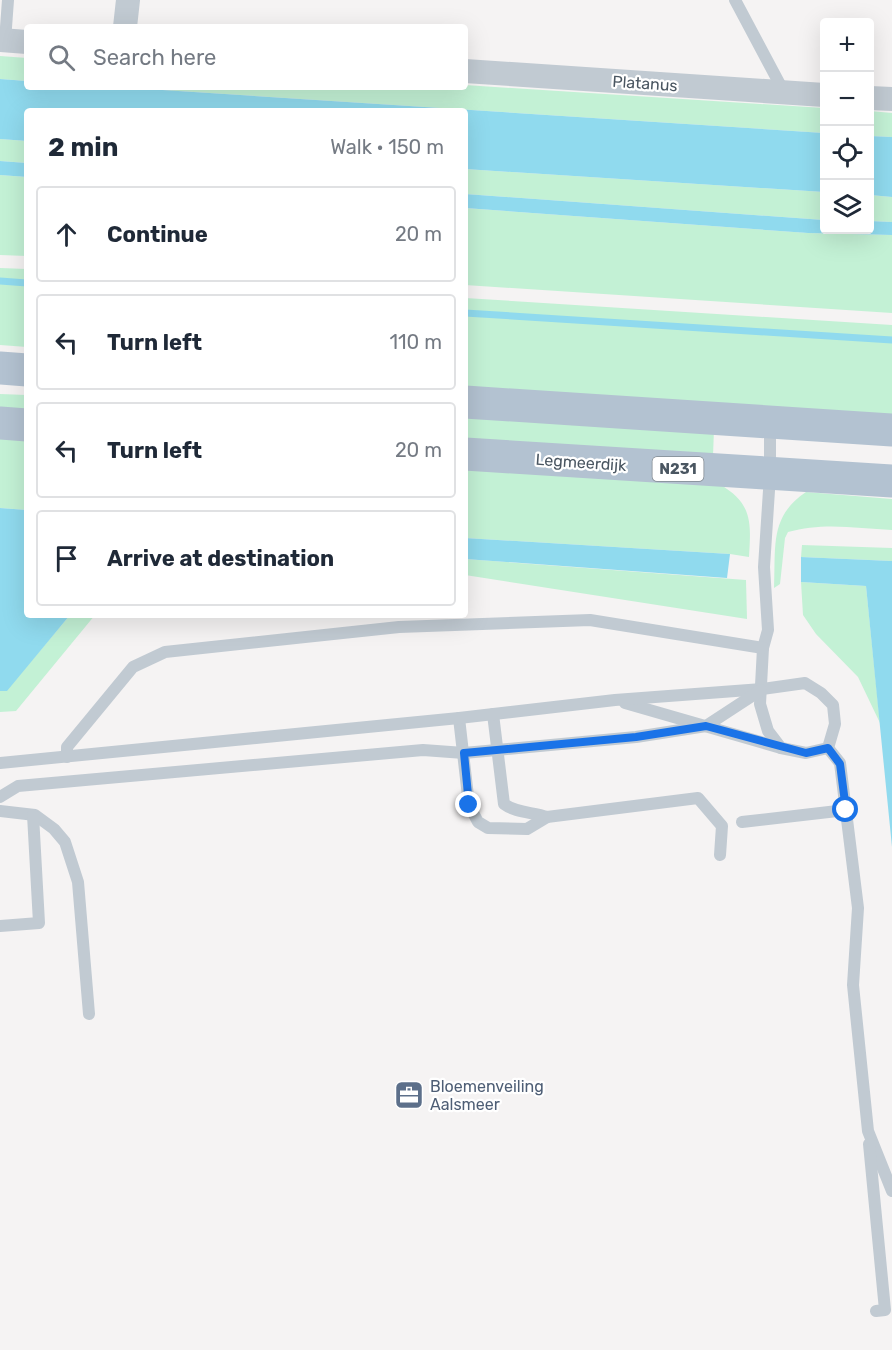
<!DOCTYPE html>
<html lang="en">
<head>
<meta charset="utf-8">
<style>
  :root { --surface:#fff; --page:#f2f2f3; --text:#1f2937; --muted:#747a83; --line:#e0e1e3 }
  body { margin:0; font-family:Rubik,sans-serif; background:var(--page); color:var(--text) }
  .controls { position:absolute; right:18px; top:18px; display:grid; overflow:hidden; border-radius:6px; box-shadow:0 6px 24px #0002 }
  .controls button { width:54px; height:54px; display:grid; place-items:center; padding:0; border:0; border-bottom:2px solid var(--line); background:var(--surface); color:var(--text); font:30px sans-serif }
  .stop { position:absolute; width:18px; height:18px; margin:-14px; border:4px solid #1a73e8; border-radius:50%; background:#fff }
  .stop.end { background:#1a73e8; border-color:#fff; box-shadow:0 2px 6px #0008 }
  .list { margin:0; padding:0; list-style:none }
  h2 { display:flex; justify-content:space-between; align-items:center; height:78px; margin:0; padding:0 24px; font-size:26px }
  h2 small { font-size:20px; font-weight:400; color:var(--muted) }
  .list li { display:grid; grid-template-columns:39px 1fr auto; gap:18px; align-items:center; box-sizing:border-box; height:96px; margin:0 12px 12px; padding:0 12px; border:2px solid var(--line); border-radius:6px }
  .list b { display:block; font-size:22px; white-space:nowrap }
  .list em { font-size:20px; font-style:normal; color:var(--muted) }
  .icon { flex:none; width:33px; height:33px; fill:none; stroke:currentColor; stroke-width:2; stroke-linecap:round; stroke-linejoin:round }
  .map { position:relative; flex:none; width:892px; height:1350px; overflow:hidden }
  .search { position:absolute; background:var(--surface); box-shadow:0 6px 24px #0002; left:24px; top:24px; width:444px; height:66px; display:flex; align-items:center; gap:15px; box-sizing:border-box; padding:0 21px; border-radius:6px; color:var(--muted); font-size:22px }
  .panel { position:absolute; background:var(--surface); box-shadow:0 6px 24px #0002; left:24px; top:108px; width:444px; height:510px; border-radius:6px }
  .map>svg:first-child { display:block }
  .green { fill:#c3f1d5 }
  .water { fill:#90daee }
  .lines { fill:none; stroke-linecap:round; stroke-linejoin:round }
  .stream { stroke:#90daee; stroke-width:7 }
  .service { stroke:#c1cad2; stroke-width:12 }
  .minor { stroke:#c1cad2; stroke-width:24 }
  .primary { stroke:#b3c2d1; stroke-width:33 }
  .route { stroke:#1a73e8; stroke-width:8 }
  .labels { text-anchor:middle; stroke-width:4.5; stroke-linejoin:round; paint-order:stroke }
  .shield { fill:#fff; stroke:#808990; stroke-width:1.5 }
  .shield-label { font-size:15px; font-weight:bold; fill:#4a5661 }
  .street-label { font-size:16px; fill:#4a5661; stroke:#fff }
  .service-label { font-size:16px; fill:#4e5e75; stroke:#fff; text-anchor:start }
</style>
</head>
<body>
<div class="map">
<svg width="892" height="1350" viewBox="0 0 892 1350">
  <rect width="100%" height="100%" fill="#f5f3f3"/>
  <!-- green -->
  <g class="green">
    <path d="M0,56l27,2v23l-27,-2z"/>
    <path d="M465,85l359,23v25l-708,-46h349z"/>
    <path d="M870,111l22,2v24l-22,-1z"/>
    <path d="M0,139l27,2v22l-27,-2z"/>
    <path d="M465,169l359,23v28l-359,-26z"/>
    <path d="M0,175l27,2v79l-27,-1z"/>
    <path d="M870,195l22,2v25l-22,-1z"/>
    <path d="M465,208l343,25 84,2v78l-427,-28z"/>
    <path d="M0,268l27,1v78l-27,-2z"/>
    <path d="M465,298l427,27v90l-427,-28z"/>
    <path d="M0,394l27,1v17l-27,-1z"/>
    <path d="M465,412l249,17 -1,27 -248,-17z"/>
    <path d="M0,436l27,1v73l-27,-2z"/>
    <path d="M465,465l254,19c34,19 32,39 30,73l-19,-3 -265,-16z"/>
    <path d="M806,492l86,7v31c-35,-2 -70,-8 -104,2l-3,6 -5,46 -6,4c2,-41 -5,-71 32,-96z"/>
    <path d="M802,545l90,3v13l-91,-4z"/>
    <path d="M465,559l281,21 1,39 -282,-44z"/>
    <path d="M801,582l65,4 14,137 -22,-46 -42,-43 -13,-19z"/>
    <path d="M70,615h25l-79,96 -16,1v-21l7,-1z"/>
  </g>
  <!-- water -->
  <g class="water">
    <path d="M0,79l27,2v6h89l708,46v59l-359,-23v-58h-438v30l-27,-2z"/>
    <path d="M870,136l22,1v60l-22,-2z"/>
    <path d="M0,161l27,2v14l-27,-2z"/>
    <path d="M465,194l359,26v10h46v-9l22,1v13l-84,-2 -343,-25z"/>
    <path d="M0,508l27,2v105h43l-63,76h-7z"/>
    <path d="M465,538l265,16 -3,24 -262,-19z"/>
    <path d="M801,557l91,4v286l-26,-261 -65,-4z"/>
  </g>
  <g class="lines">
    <!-- stream -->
    <g class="stream">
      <path d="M0,281l27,2"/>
      <path d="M465,313l427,27"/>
    </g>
    <!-- service -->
    <g class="service">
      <path d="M735,0l49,92"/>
      <path d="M5,41l3,-41"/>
      <path d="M770,422v53l-6,92 4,63 -5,18 -3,56 8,27 13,17 25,5 22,-5"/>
      <path d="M625,703l156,45"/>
      <path d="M493,714l11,90c12,9 29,8 43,13"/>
      <path d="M459,718l10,87 9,17 10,6 39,1 20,-12 151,-19 24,28 -2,29"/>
      <path d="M828,748l12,15 18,145 -5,77 15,146 24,60"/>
      <path d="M67,757v-10l66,-80 32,-15 234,-25 191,-7 173,28"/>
      <path d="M0,763l459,-45 156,-18 147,-11 43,-6 16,10 12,12 2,19 -7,24"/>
      <path d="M0,797l18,-11 405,-36 41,3 172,-16 70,-11 55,-36"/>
      <path d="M0,811l35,4 19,14 11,13 13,40 11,132"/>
      <path d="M742,822l104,-12"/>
      <path d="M0,926l39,-3 -6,-108"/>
      <path d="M869,1144l16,166 -9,1"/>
    </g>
    <!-- minor -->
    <g class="minor">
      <path d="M125,27l3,-27"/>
      <path d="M0,40l27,2"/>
      <path d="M465,71l359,24"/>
      <path d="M870,98l22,1"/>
    </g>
    <!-- primary -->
    <g class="primary">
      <path d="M0,368l27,2"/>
      <path d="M465,402l427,28"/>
      <path d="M0,423l27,2"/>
      <path d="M465,454l427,27"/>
    </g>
  </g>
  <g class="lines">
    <!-- route -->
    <path class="route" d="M469,805l-5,-52 172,-16 70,-11 100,27 22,-5 12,16 6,46"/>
  </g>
  <!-- icons -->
  <defs>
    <g id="office-square" transform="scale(1.5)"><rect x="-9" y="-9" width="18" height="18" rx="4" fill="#5c6f8a" stroke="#fff"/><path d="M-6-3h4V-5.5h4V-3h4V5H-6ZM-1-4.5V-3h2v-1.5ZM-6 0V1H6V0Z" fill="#fff"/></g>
  </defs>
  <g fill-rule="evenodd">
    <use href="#office-square" x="409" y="1095"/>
  </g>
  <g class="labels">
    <!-- shield labels -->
    <rect class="shield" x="652.5" y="457" width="51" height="24" rx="4.5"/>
    <g class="shield-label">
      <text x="678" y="474">N231</text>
    </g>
    <!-- street labels -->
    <g class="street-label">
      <text transform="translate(645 83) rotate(4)" y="6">Platanus</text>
      <text transform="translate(581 462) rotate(4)" y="6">Legmeerdijk</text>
    </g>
    <!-- service labels -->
    <g class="service-label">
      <text x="430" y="1092">Bloemenveiling<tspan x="430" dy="18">Aalsmeer</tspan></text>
    </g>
  </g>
</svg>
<div class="controls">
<button>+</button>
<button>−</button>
<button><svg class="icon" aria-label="locate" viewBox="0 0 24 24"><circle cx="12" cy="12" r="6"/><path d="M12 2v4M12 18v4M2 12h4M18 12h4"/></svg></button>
<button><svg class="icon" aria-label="layers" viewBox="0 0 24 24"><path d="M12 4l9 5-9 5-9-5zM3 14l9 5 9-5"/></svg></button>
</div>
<div class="stop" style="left:846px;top:810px"></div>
<div class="stop end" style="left:469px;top:805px"></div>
<div class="search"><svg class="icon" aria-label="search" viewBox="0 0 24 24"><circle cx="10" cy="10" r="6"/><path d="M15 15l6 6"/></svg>Search here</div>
<section class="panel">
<h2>2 min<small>Walk · 150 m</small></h2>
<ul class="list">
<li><svg class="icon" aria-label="ahead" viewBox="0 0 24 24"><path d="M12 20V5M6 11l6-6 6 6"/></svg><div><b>Continue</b></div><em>20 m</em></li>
<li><svg class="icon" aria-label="left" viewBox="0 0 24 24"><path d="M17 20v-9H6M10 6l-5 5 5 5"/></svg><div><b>Turn left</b></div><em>110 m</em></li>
<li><svg class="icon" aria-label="left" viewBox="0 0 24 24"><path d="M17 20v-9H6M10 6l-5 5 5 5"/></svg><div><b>Turn left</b></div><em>20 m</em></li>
<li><svg class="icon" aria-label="arrive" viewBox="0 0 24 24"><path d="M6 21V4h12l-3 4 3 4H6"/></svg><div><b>Arrive at destination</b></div></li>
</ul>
</section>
</div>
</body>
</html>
